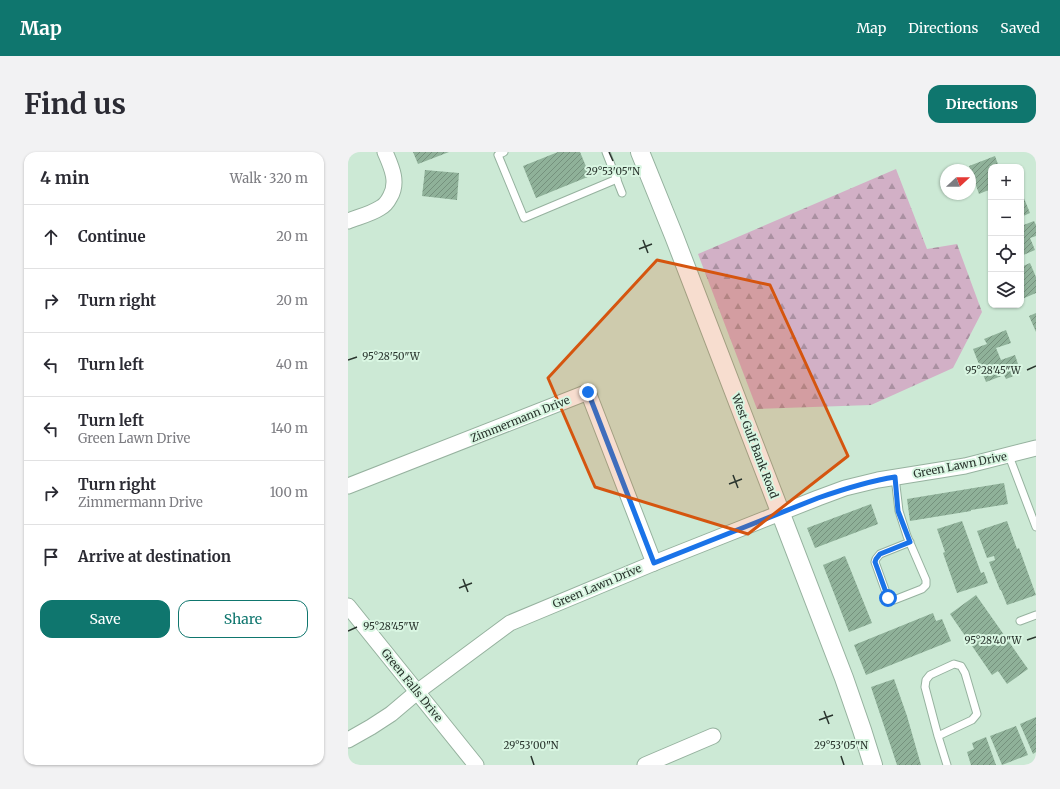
<!DOCTYPE html>
<html lang="en">
<head>
<meta charset="utf-8">
<style>
  :root { --surface:#fff; --page:#f2f2f3; --text:#2b2b33; --muted:#7c7c81; --line:#e1e1e2; --accent:#0f766e }
  body { margin:0; font-family:Merriweather,serif; background:var(--page); color:var(--text) }
  .controls { position:absolute; right:12px; top:12px; display:grid; overflow:hidden; border-radius:8px; box-shadow:0 1px 3px #0004 }
  .controls button { width:36px; height:36px; display:grid; place-items:center; padding:0; border:0; border-bottom:1px solid var(--line); background:var(--surface); color:var(--text); font:20px sans-serif }
  .compass { position:absolute; left:592px; top:12px; width:36px; height:36px; border-radius:50%; background:var(--surface); box-shadow:0 1px 3px #0004; rotate:69deg }
  .stop { position:absolute; width:12px; height:12px; margin:-9px; border:3px solid #1a73e8; border-radius:50%; background:#fff }
  .stop.end { background:#1a73e8; border-color:#fff; box-shadow:0 1px 4px #0008 }
  .list { margin:0; padding:0; list-style:none }
  h2 { display:flex; justify-content:space-between; align-items:center; height:52px; margin:0; padding:0 16px; font-size:17px }
  h2 small { font-size:13px; font-weight:400; color:var(--muted) }
  .list li { display:grid; grid-template-columns:26px 1fr auto; gap:12px; align-items:center; box-sizing:border-box; height:64px; padding:0 16px; border-top:1px solid var(--line) }
  .list b { display:block; font-size:15px; white-space:nowrap }
  .list p { margin:0; font-size:13px; white-space:nowrap; color:var(--muted) }
  .list em { font-size:13px; font-style:normal; color:var(--muted) }
  .actions { display:flex; gap:8px; padding:12px 16px }
  .actions a { flex:1; padding:9px 0; border:1px solid var(--accent); border-radius:12px; text-align:center; font-size:14px; color:var(--accent) }
  .actions .main { background:var(--accent); color:#fff }
  .icon { flex:none; width:22px; height:22px; fill:none; stroke:currentColor; stroke-width:2; stroke-linecap:round; stroke-linejoin:round }
  .map { position:relative; flex:none; width:688px; height:613px; overflow:hidden; border-radius:12px }
  header { display:flex; align-items:center; gap:24px; box-sizing:border-box; height:56px; padding:0 20px; background:var(--accent); color:#fff }
  header strong { font-size:19px }
  nav { display:flex; gap:22px; margin-inline-start:auto; font-size:14px }
  .intro { display:flex; align-items:center; justify-content:space-between; box-sizing:border-box; height:96px; padding:0 24px }
  h1 { margin:0; font-size:28px }
  .button { padding:10px 18px; border-radius:12px; background:var(--accent); color:#fff; font-size:14px; font-weight:700 }
  main { display:flex; gap:24px; padding:0 24px }
  aside { flex:1; background:var(--surface); border-radius:12px; box-shadow:0 1px 3px #0004 }
  .map>svg:first-child { display:block }
  .forest { fill:url(#forest-firs) }
  .building { fill:url(#building-hatch) }
  .lines { fill:none; stroke-linecap:round; stroke-linejoin:round }
  .service-casing { stroke:#96b29f; stroke-width:9 }
  .minor-casing { stroke:#96b29f; stroke-width:17 }
  .tertiary-casing { stroke:#96b29f; stroke-width:20 }
  .service { stroke:#fff; stroke-width:7 }
  .minor { stroke:#fff; stroke-width:15 }
  .tertiary { stroke:#fff; stroke-width:18 }
  .route { stroke:#1a73e8; stroke-width:5 }
  .marked { fill:#d5550f; fill-opacity:0.2; stroke:#d5550f; stroke-width:3; stroke-linejoin:round }
  .ticks { fill:none; stroke:#29342d; stroke-width:1.5 }
  .labels { text-anchor:middle; stroke-width:4; stroke-linejoin:round; paint-order:stroke }
  .street-label { font-size:11px; fill:#29342d; stroke:#d9f6e2 }
  .ticks-label { font-size:10px; text-anchor:middle; fill:#29342d; stroke:#d9f6e2; stroke-width:4; stroke-linejoin:round; paint-order:stroke }
</style>
</head>
<body>
<header>
<strong>Map</strong>
<nav><a>Map</a><a>Directions</a><a>Saved</a></nav>
</header>
<div class="intro"><h1>Find us</h1><a class="button">Directions</a></div>
<main>
<aside>
<h2>4 min<small>Walk · 320 m</small></h2>
<ul class="list">
<li><svg class="icon" aria-label="ahead" viewBox="0 0 24 24"><path d="M12 20V5M6 11l6-6 6 6"/></svg><div><b>Continue</b></div><em>20 m</em></li>
<li><svg class="icon" aria-label="right" viewBox="0 0 24 24"><path d="M7 20v-9h11M14 6l5 5-5 5"/></svg><div><b>Turn right</b></div><em>20 m</em></li>
<li><svg class="icon" aria-label="left" viewBox="0 0 24 24"><path d="M17 20v-9H6M10 6l-5 5 5 5"/></svg><div><b>Turn left</b></div><em>40 m</em></li>
<li><svg class="icon" aria-label="left" viewBox="0 0 24 24"><path d="M17 20v-9H6M10 6l-5 5 5 5"/></svg><div><b>Turn left</b><p>Green Lawn Drive</p></div><em>140 m</em></li>
<li><svg class="icon" aria-label="right" viewBox="0 0 24 24"><path d="M7 20v-9h11M14 6l5 5-5 5"/></svg><div><b>Turn right</b><p>Zimmermann Drive</p></div><em>100 m</em></li>
<li><svg class="icon" aria-label="arrive" viewBox="0 0 24 24"><path d="M6 21V4h12l-3 4 3 4H6"/></svg><div><b>Arrive at destination</b></div></li>
</ul>
<div class="actions"><a class="main">Save</a><a>Share</a></div>
</aside>
<div class="map">
<svg width="688" height="613" viewBox="0 0 688 613">
  <defs>
    <pattern id="forest-firs" width="22" height="20" patternUnits="userSpaceOnUse"><rect width="22" height="20" fill="#d2b0c6"/><path d="M5 1l3.5 6h-7zM16 11l3.5 6h-7z" fill="#aa90a1"/></pattern>
    <pattern id="building-hatch" width="6" height="6" patternUnits="userSpaceOnUse"><rect width="6" height="6" fill="#8fb199"/><path d="M-1 1l2-2M0 6l6-6M5 7l2-2" fill="none" stroke="#75917d"/></pattern>
  </defs>
  <rect width="100%" height="100%" fill="#cce9d5"/>
  <!-- forest -->
  <path class="forest" d="M548,17l31,80 30,-5 25,68 -29,56 -82,37 -114,4 -59,-155z"/>
  <!-- building -->
  <g class="building">
    <path d="M65,0h36l-31,12z"/>
    <path d="M210,0h22l10,24 -54,22 -13,-32z"/>
    <path d="M647,4l4,11h-8v22l-12,5 -10,-28z"/>
    <path d="M77,18l34,3 -2,27 -35,-4z"/>
    <path d="M673,39l9,22 -9,4z"/>
    <path d="M686,69l2,4v11l-6,2 5,12 -14,6v-30z"/>
    <path d="M682,111l6,14v16l-14,6 -1,-2v-30z"/>
    <path d="M688,161v19l-7,-16z"/>
    <path d="M658,178l5,13 -15,5 5,12 14,-5 6,18 -15,6 -2,-4 -18,7 -13,-33 14,-5 -3,-5z"/>
    <path d="M656,331l4,21 -37,6v1l-61,10 -3,-22z"/>
    <path d="M523,352l7,20 -63,24 -8,-20z"/>
    <path d="M614,369l19,52 3,-1 4,11 -31,10 -14,-40 2,-1 -8,-23z"/>
    <path d="M659,369l10,28 2,-1 17,47 -29,10 -6,-15h-1l-11,-28 6,-2 -1,-4 -7,2 -10,-27z"/>
    <path d="M497,404l27,67 -23,9 -26,-67z"/>
    <path d="M628,443l52,74 -21,15 -9,-13 -6,4 -42,-61z"/>
    <path d="M585,461l3,8 6,-2 9,22 -85,34 -12,-30z"/>
    <path d="M546,527l13,37 14,49h-24l-26,-78z"/>
    <path d="M688,565v35l-3,2 -13,-30z"/>
    <path d="M668,574l12,29 -26,10 -12,-29z"/>
    <path d="M638,585l10,28h-25l-4,-13 7,-3 -2,-6z"/>
  </g>
  <g class="lines">
    <!-- service casing -->
    <g class="service-casing">
      <g id="service">
        <path d="M156,0l-6,3 26,63 93,-39"/>
        <path d="M258,0l16,41"/>
        <path d="M661,304l27,71"/>
        <path d="M547,325l4,34 8,25 19,44v5l-4,4 -28,11 -6,-2 -13,-36 1,-3 4,-5 30,-12"/>
        <path d="M672,469l16,-6"/>
        <path d="M590,584l34,-16 5,-6 -12,-41 -4,-7 -7,-2 -24,11 -4,5 -1,7 13,49 9,29"/>
      </g>
    </g>
    <!-- minor casing -->
    <g class="minor-casing">
      <g id="minor">
        <path d="M0,69c10,-4 23,-7 32,-13 4,-2 8,-7 10,-11 9,-15 1,-31 -5,-45"/>
        <path d="M0,334l240,-94 66,171"/>
        <path d="M0,454l128,159"/>
        <path d="M0,588l23,-13 20,-13 26,-22 93,-69 144,-60 164,-65 27,-10 33,-8 87,-14 71,-18"/>
        <path d="M297,613l68,-29"/>
      </g>
    </g>
    <!-- tertiary casing -->
    <g class="tertiary-casing">
      <path id="tertiary" d="M292,0l34,84 170,442 18,52 11,35"/>
    </g>
    <!-- service -->
    <use href="#service" class="service"/>
    <!-- minor -->
    <use href="#minor" class="minor"/>
    <!-- tertiary -->
    <use href="#tertiary" class="tertiary"/>
  </g>
  <g class="lines">
    <!-- route -->
    <path class="route" d="M240,240l66,171 164,-65c26,-9 51,-17 77,-21l3,34 12,31 -30,12 -4,5 -1,3 13,36"/>
  </g>
  <!-- marked area -->
  <path class="marked" d="M309,108l113,25 78,171 -100,78 -153,-47 -47,-109z"/>
  <!-- ticks -->
  <path class="ticks" d="M261,0l4,9M295,88l5,13M291,97l13,-5M0,208l9,-3M679,218l9,-4M385,323l5,13M381,332l13,-5M115,427l5,13M111,436l13,-5M0,479l9,-4M679,488l9,-3M476,559l5,13M471,568l14,-5M183,604l3,9M493,604l3,9"/>
  <g class="labels">
    <!-- street labels -->
    <g class="street-label">
      <text transform="translate(172 267) rotate(-22)" y="4">Zimmermann Drive</text>
      <text transform="translate(407 294) rotate(69)" y="4">West Gulf Bank Road</text>
      <text transform="translate(612 313) rotate(-11)" y="4">Green Lawn Drive</text>
      <text transform="translate(249 434) rotate(-23)" y="4">Green Lawn Drive</text>
      <text transform="translate(64 533) rotate(51)" y="4">Green Falls Drive</text>
    </g>
  </g>
  <g class="ticks-label">
    <text x="265" y="23">29°53'05"N</text>
    <text x="43" y="208">95°28'50"W</text>
    <text x="645" y="222">95°28'45"W</text>
    <text x="43" y="478">95°28'45"W</text>
    <text x="645" y="492">95°28'40"W</text>
    <text x="183" y="597">29°53'00"N</text>
    <text x="493" y="597">29°53'05"N</text>
  </g>
</svg>
<div class="controls">
<button>+</button>
<button>−</button>
<button><svg class="icon" aria-label="locate" viewBox="0 0 24 24"><circle cx="12" cy="12" r="6"/><path d="M12 2v4M12 18v4M2 12h4M18 12h4"/></svg></button>
<button><svg class="icon" aria-label="layers" viewBox="0 0 24 24"><path d="M12 4l9 5-9 5-9-5zM3 14l9 5 9-5"/></svg></button>
</div>
<svg class="compass" viewBox="-18 -18 36 36"><path d="M0-13l5 13h-10z" fill="#e53935"/><path d="M0 13l5-13h-10z" fill="#7c7c81"/></svg>
<div class="stop" style="left:540px;top:446px"></div>
<div class="stop end" style="left:240px;top:240px"></div>
</div>
</main>
</body>
</html>
